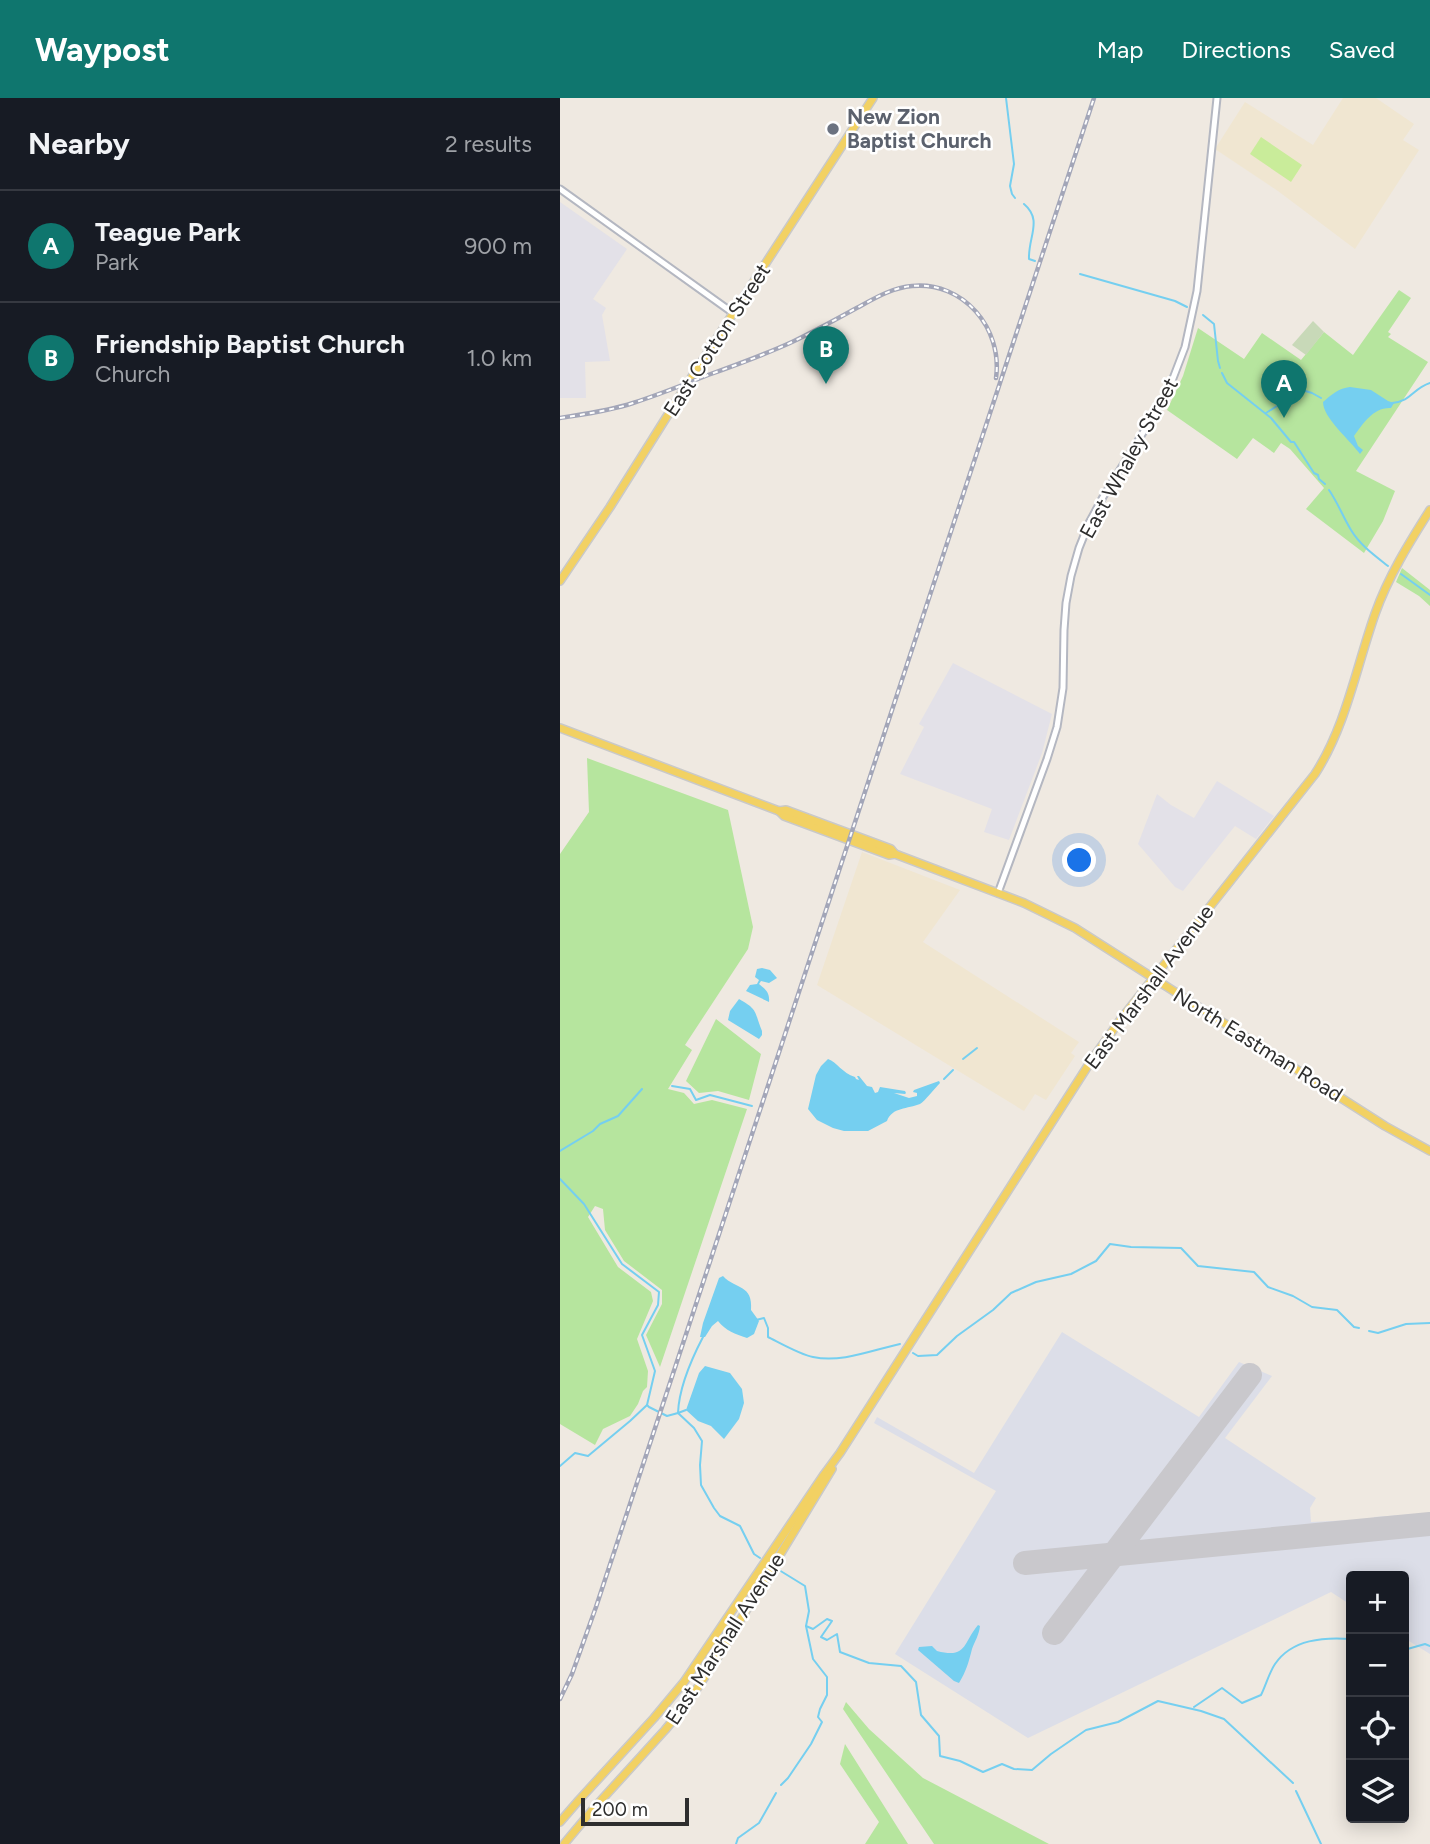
<!DOCTYPE html>
<html lang="en">
<head>
<meta charset="utf-8">
<style>
  :root { --surface:#171b24; --page:#20242c; --text:#f1f3f6; --muted:#9ea1a6; --line:#363941; --accent:#0f766e }
  body { margin:0; font-family:Figtree,sans-serif; background:var(--page); color:var(--text) }
  .controls { position:absolute; right:21px; bottom:21px; display:grid; overflow:hidden; border-radius:7px; box-shadow:0 4px 18px #0003 }
  .controls button { width:63px; height:63px; display:grid; place-items:center; padding:0; border:0; border-bottom:2px solid var(--line); background:var(--surface); color:var(--text); font:35px sans-serif }
  .scale { position:absolute; left:21px; bottom:18px; width:108px; box-sizing:border-box; padding-left:7px; border:4px solid #2e2e2e; border-top:0; font-size:19px; line-height:24px; white-space:nowrap; color:#2e2e2e; -webkit-text-stroke:5px #fff; paint-order:stroke }
  .you { position:absolute; left:520px; top:763px; width:24px; height:24px; margin:-18px; border:5px solid #fff; border-radius:50%; background:#1a73e8; box-shadow:0 0 0 10px #1a73e833 }
  .badge { display:grid; place-items:center; width:46px; height:46px; border-radius:50%; background:var(--accent); color:#fff; font-size:23px; font-weight:700 }
  .pin { position:absolute; translate:-50% -58px; filter:drop-shadow(0 2px 4px #0008) }
  .pin::after { content:''; position:absolute; top:37px; width:24px; height:21px; background:inherit; clip-path:polygon(0 0,100% 0,50% 100%) }
  .list { margin:0; padding:0; list-style:none }
  h2 { display:flex; justify-content:space-between; align-items:center; height:91px; margin:0; padding:0 28px; font-size:30px }
  h2 small { font-size:23px; font-weight:400; color:var(--muted) }
  .list li { display:grid; grid-template-columns:46px 1fr auto; gap:21px; align-items:center; box-sizing:border-box; height:112px; padding:0 28px; border-top:2px solid var(--line) }
  .list b { display:block; font-size:26px; white-space:nowrap }
  .list p { margin:0; font-size:23px; white-space:nowrap; color:var(--muted) }
  .list em { font-size:23px; font-style:normal; color:var(--muted) }
  .icon { flex:none; width:38px; height:38px; fill:none; stroke:currentColor; stroke-width:2; stroke-linecap:round; stroke-linejoin:round }
  .map { position:relative; flex:none; width:870px; height:1746px; overflow:hidden }
  header { display:flex; align-items:center; gap:42px; box-sizing:border-box; height:98px; padding:0 35px; background:var(--accent); color:#fff }
  header strong { font-size:33px }
  nav { display:flex; gap:38px; margin-inline-start:auto; font-size:24px }
  main { display:flex }
  aside { flex:1; background:var(--surface) }
  .map>svg:first-child { display:block }
  .industrial { fill:#e3e1e8 }
  .education { fill:#f0e6d1 }
  .airport { fill:#dcdee8 }
  .green { fill:#b6e59e }
  .cemetery { fill:#c8d9b8 }
  .pitch { fill:#c9ec9a }
  .water { fill:#75cff0 }
  .lines { fill:none; stroke-linecap:round; stroke-linejoin:round }
  .stream { stroke:#75cff0; stroke-width:2 }
  .runway { stroke:#c9c8cc; stroke-width:24 }
  .minor-casing { stroke:#b4b7c1; stroke-width:9 }
  .major-casing { stroke:#c9c9c9; stroke-width:10 }
  .minor { stroke:#fff; stroke-width:5 }
  .major { stroke:#f2d163; stroke-width:7 }
  .rail-casing { stroke:#a3a6b8; stroke-width:4.5 }
  .rail { stroke:#fff; stroke-width:2; stroke-dasharray:5; stroke-linecap:butt }
  .worship-dot { fill:#6b7280; stroke:#fff; stroke-width:2.5 }
  .labels { text-anchor:middle; stroke-width:5; stroke-linejoin:round; paint-order:stroke }
  .worship-label { font-size:21px; font-weight:bold; fill:#5b616d; stroke:#fff; text-anchor:start }
  .street-label { font-size:21px; fill:#2e2e2e; stroke:#fff }
</style>
</head>
<body>
<header>
<strong>Waypost</strong>
<nav><a>Map</a><a>Directions</a><a>Saved</a></nav>
</header>
<main>
<aside>
<h2>Nearby<small>2 results</small></h2>
<ul class="list">
<li><span class="badge">A</span><div><b>Teague Park</b><p>Park</p></div><em>900 m</em></li>
<li><span class="badge">B</span><div><b>Friendship Baptist Church</b><p>Church</p></div><em>1.0 km</em></li>
</ul>
</aside>
<div class="map">
<svg width="870" height="1746" viewBox="0 0 870 1746">
  <rect width="100%" height="100%" fill="#efe9e1"/>
  <!-- industrial -->
  <g class="industrial">
    <path d="M0,104l67,47 -34,50 13,9 -4,7 8,46 -25,1 1,36h-26z"/>
    <path d="M393,565l99,51 -10,39 -33,87 -25,-8 8,-23 -92,-35 24,-47 -5,-3z"/>
    <path d="M657,683l57,35 -18,23 -21,-13 -52,65 -8,-4 -37,-43 19,-50 14,11 23,13z"/>
  </g>
  <!-- education -->
  <g class="education">
    <path d="M783,0h33l38,26 -11,16 16,10 -64,99 -77,-58 -63,-42 30,-47 68,43z"/>
    <path d="M302,754l98,38 -37,52 156,100 -8,11 4,3 -29,44 -11,-6 -11,17 -207,-126z"/>
  </g>
  <!-- airport -->
  <path class="airport" d="M502,1234l137,85 40,-55 33,14 -47,62 91,60 -6,10 1,14 63,-3v-2l56,-4v141l-26,-16v-62h-53v29l-20,-13 -303,146 -133,-84 101,-163 -122,-68 3,-6 97,56z"/>
  <!-- green -->
  <g class="green">
    <path d="M839,192l12,8 -23,34 3,2 -3,3 40,25 -72,109 39,20 -12,30 -19,32 -58,-44 18,-21 -34,-39 -9,-6 -7,10 -21,-15 -16,21 -70,-49 16,-34 15,-48 46,31 18,-26 39,27 23,-28 29,23z"/>
    <path d="M842,470l28,22v16l-11,-10 -23,-14z"/>
    <path d="M27,660l141,52 25,117 -5,22 -63,96 7,5 -24,39 16,4 10,11 18,-4 35,9 -87,258 -14,-32 16,-31v-14l-38,-29 -19,-31 -2,-21 -8,-3 -7,11 30,50 33,25 2,9 -16,38 11,32 -1,16 -4,4 -5,13 -8,12 -27,13 -8,16 -35,-21v-570l29,-42z"/>
    <path d="M156,921l45,35 -12,46 -31,-9 -19,2 -13,-12z"/>
    <path d="M286,1604l23,27 54,49 126,66h-115l-91,-135z"/>
    <path d="M285,1646l63,100h-43l14,-22 -39,-58z"/>
  </g>
  <!-- cemetery -->
  <path class="cemetery" d="M753,223l11,11 -18,23 -14,-10z"/>
  <!-- pitch -->
  <path class="pitch" d="M701,39l41,28 -11,17 -41,-28z"/>
  <!-- water -->
  <g class="water">
    <path d="M790,289l21,3 17,11 6,2 -3,5c-18,-1 -28,16 -37,28l4,10 5,4 -3,4c-10,-14 -37,-36 -37,-52 8,-7 16,-14 27,-15z"/>
    <path d="M202,870l8,2 7,8 -8,5 -8,-2 -2,3c6,5 11,8 10,18l-23,-11 4,-6 7,-1 2,-4 -4,-3 2,-8z"/>
    <path d="M179,901c20,11 15,13 23,32v4l-3,4 -31,-19 2,-9z"/>
    <path d="M268,961c9,3 14,14 27,18l1,2 3,1 -2,-4h2l8,10 5,1 3,6 3,-1 2,-5 25,4 1,2 -1,1 -11,-1 15,5 8,-2v-3l-4,-1 1,-2 25,-9 1,2c-5,5 -15,18 -20,21 -12,5 -28,3 -33,17l-19,10h-24l-11,-3 -16,-8 -9,-11 8,-34 5,-9z"/>
    <path d="M163,1178c13,14 30,8 28,34l8,11 -5,13 -7,4c-12,-4 -21,-7 -29,-17l-6,5 -7,11h-5l3,-14 16,-45z"/>
    <path d="M145,1268l25,7 12,16 2,14 -5,16 -15,20 -13,-13 -13,-5 -12,-11 13,-37z"/>
    <path d="M418,1527l2,1c-1,9 -5,15 -8,23 -3,12 -6,23 -13,34l-5,-2 -36,-31 1,-3 13,-1 5,5c30,8 26,-8 41,-26z"/>
  </g>
  <g class="lines">
    <!-- stream -->
    <g class="stream">
      <path d="M446,0l8,66 -4,22 2,8 3,4"/>
      <path d="M464,106c19,16 4,33 5,55l6,2"/>
      <path d="M520,176l95,27 12,6"/>
      <path d="M643,217l11,9 4,37 2,7"/>
      <path d="M662,275l5,10 44,35 20,24h3l20,31 4,2 1,4 6,5"/>
      <path d="M742,292l10,3 9,5"/>
      <path d="M832,305c20,-2 20,-14 38,-20"/>
      <path d="M706,315l11,-7"/>
      <path d="M769,392c9,13 14,27 22,40 9,15 23,25 37,36"/>
      <path d="M841,476l29,21"/>
      <path d="M403,961l14,-11"/>
      <path d="M384,981l9,-9"/>
      <path d="M112,988l18,3 6,11 14,-5 42,11"/>
      <path d="M0,1053l33,-20 7,-7 18,-8 24,-27"/>
      <path d="M0,1081l24,25 38,60 37,28 -1,13 -16,30 13,36 -8,34 2,2 18,9 11,-3c1,-26 13,-53 25,-76"/>
      <path d="M196,1222l8,-2 4,10v9c12,6 33,18 45,20 29,6 59,-7 87,-13"/>
      <path d="M809,1233l9,2 28,-9 24,-1"/>
      <path d="M353,1255l5,3 19,-1 20,-19 36,-26 18,-17 25,-11 35,-8 25,-13 14,-17 21,3 50,1 17,18 56,6 14,15 25,9 19,11 25,3 17,17 5,1"/>
      <path d="M126,1312l-8,3 16,15 8,13 -2,24 1,20 13,23 6,8 20,10 14,28 6,4"/>
      <path d="M0,1368l15,-13 13,3 42,-35 17,-16"/>
      <path d="M219,1472l26,16 4,25 -3,15 7,3 14,-10 5,2 -11,16 6,3 10,-6 3,18 29,11 32,3 15,16 5,33 18,21 1,20 20,5 23,11 19,-8 12,5 18,1 19,-16 35,-24 32,-8 40,-21 43,10 23,8 69,64"/>
      <path d="M844,1552l21,-6 5,2"/>
      <path d="M634,1609l28,-19 20,15 19,-8c5,-10 8,-22 14,-31 17,-25 49,-27 76,-25"/>
      <path d="M221,1687l7,-7 23,-34 11,-22 -4,-5 2,-8 7,-14v-18l-14,-18 -7,-33"/>
      <path d="M736,1693l25,53"/>
      <path d="M176,1746l2,-6 21,-15 17,-30"/>
    </g>
    <!-- runway -->
    <g class="runway">
      <path d="M465,1465l405,-39"/>
      <path d="M494,1535l196,-258"/>
    </g>
    <!-- minor casing -->
    <g class="minor-casing">
      <g id="minor">
        <path d="M0,91l173,124"/>
        <path d="M438,795l49,-134 10,-32 6,-39 1,-58 2,-27 5,-27 8,-28 10,-25 14,-26 64,-103 18,-47 12,-56 20,-193"/>
      </g>
    </g>
    <!-- major casing -->
    <g class="major-casing">
      <g id="major">
        <path d="M0,483l50,-74 76,-121 187,-288"/>
        <path d="M0,630l219,83 5,5 105,39 6,-1 129,49 51,25 310,198 45,25"/>
        <path d="M219,713l7,-1 105,39 4,5"/>
        <path d="M0,1724l19,-22 75,-82 30,-36 139,-206 17,-23 251,-392 30,-42 194,-245c31,-48 41,-106 60,-160 13,-37 34,-71 55,-104"/>
        <path d="M4,1746l31,-37 70,-77 23,-28 28,-42 116,-191"/>
      </g>
    </g>
    <!-- minor -->
    <use href="#minor" class="minor"/>
    <!-- major -->
    <use href="#major" class="major"/>
    <!-- rail casing -->
    <g class="rail-casing">
      <g id="rail">
        <path d="M0,320c25,-4 49,-7 73,-15 25,-8 50,-18 75,-28 28,-10 56,-20 84,-33 21,-10 41,-21 61,-32 19,-10 37,-22 59,-24 51,-5 91,42 84,92"/>
        <path d="M0,1601l12,-25 24,-67 498,-1509"/>
      </g>
    </g>
    <!-- rail -->
    <use href="#rail" class="rail"/>
  </g>
  <!-- markers -->
  <circle class="worship-dot" cx="273" cy="31" r="7"/>
  <g class="labels">
    <!-- worship labels -->
    <g class="worship-label">
      <text x="287" y="26">New Zion<tspan x="287" dy="24">Baptist Church</tspan></text>
    </g>
    <!-- street labels -->
    <g class="street-label">
      <text transform="translate(157 242) rotate(-57)" y="7">East Cotton Street</text>
      <text transform="translate(569 360) rotate(-61)" y="7">East Whaley Street</text>
      <text transform="translate(589 889) rotate(-53)" y="7">East Marshall Avenue</text>
      <text transform="translate(698 947) rotate(32)" y="7">North Eastman Road</text>
      <text transform="translate(165 1541) rotate(-57)" y="7">East Marshall Avenue</text>
    </g>
  </g>
</svg>
<div class="controls">
<button>+</button>
<button>−</button>
<button><svg class="icon" aria-label="locate" viewBox="0 0 24 24"><circle cx="12" cy="12" r="6"/><path d="M12 2v4M12 18v4M2 12h4M18 12h4"/></svg></button>
<button><svg class="icon" aria-label="layers" viewBox="0 0 24 24"><path d="M12 4l9 5-9 5-9-5zM3 14l9 5 9-5"/></svg></button>
</div>
<div class="scale">200 m</div>
<div class="you"></div>
<div class="pin badge" style="left:724px;top:320px">A</div>
<div class="pin badge" style="left:266px;top:286px">B</div>
</div>
</main>
</body>
</html>
